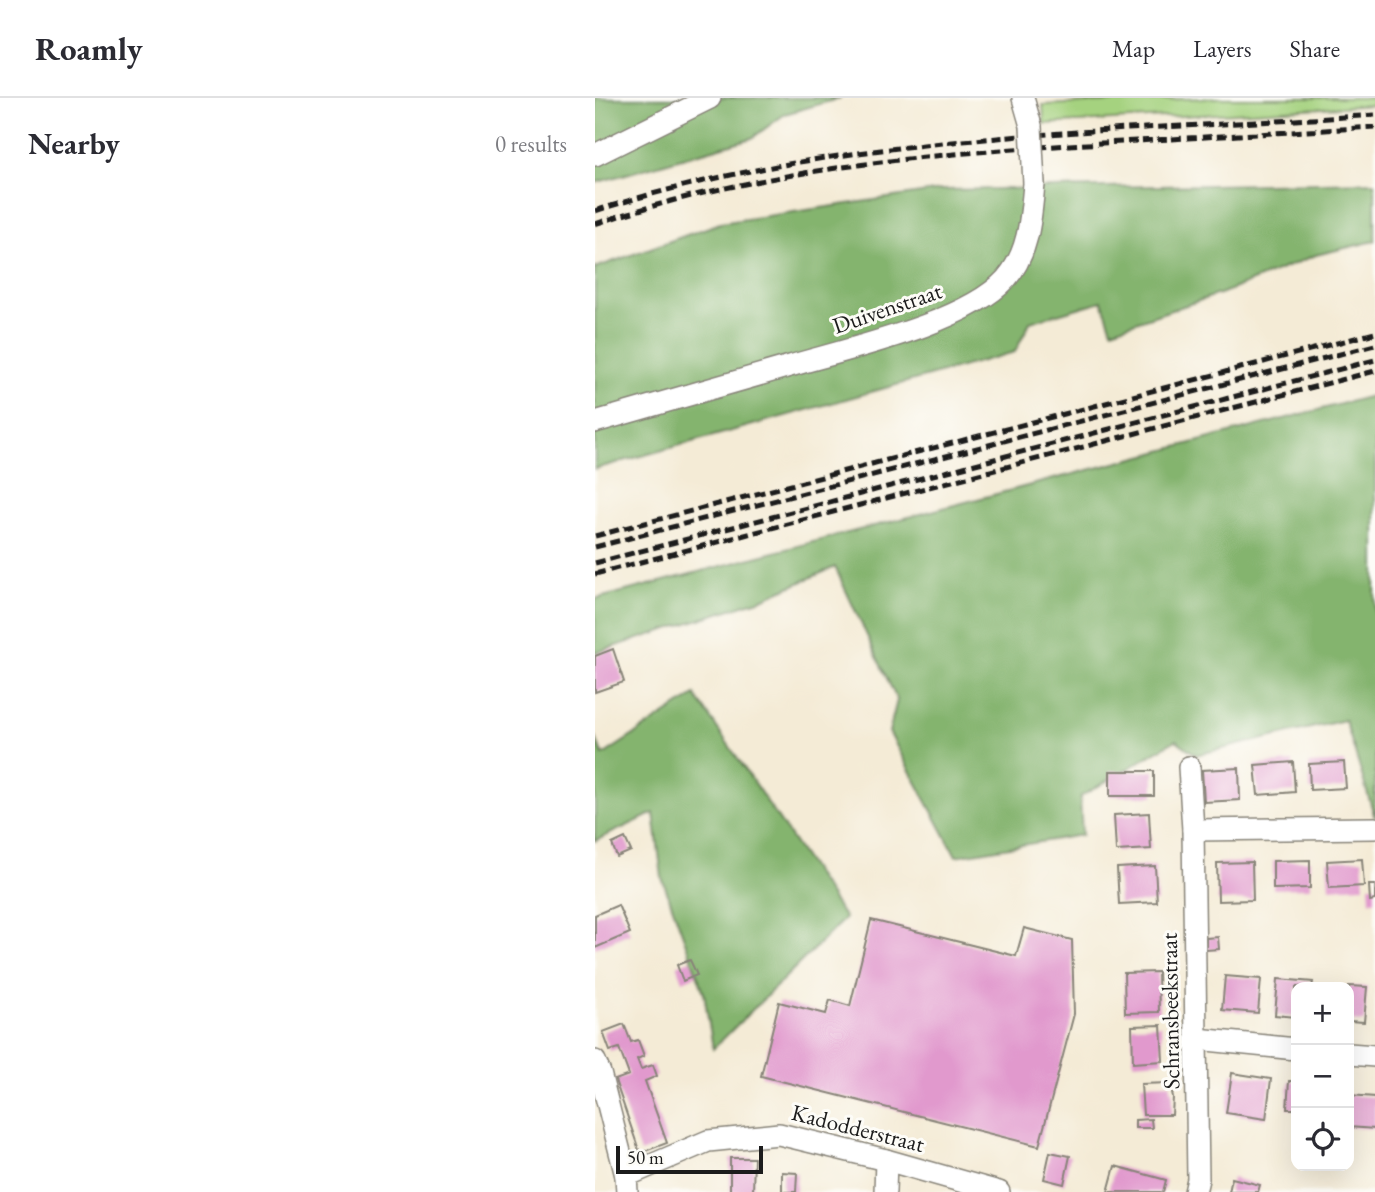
<!DOCTYPE html>
<html lang="en">
<head>
<meta charset="utf-8">
<style>
  :root { --surface:#fff; --page:#f2f2f3; --text:#2b2b33; --muted:#7c7c81; --line:#e1e1e2 }
  body { margin:0; font-family:"EB Garamond",serif; background:var(--page); color:var(--text) }
  .controls { position:absolute; right:21px; bottom:21px; display:grid; overflow:hidden; border-radius:14px; box-shadow:0 7px 28px #0002 }
  .controls button { width:63px; height:63px; display:grid; place-items:center; padding:0; border:0; border-bottom:2px solid var(--line); background:var(--surface); color:var(--text); font:35px sans-serif }
  .scale { position:absolute; left:21px; bottom:18px; width:147px; box-sizing:border-box; padding-left:7px; border:4px solid #1c1c1c; border-top:0; font-size:19px; line-height:24px; white-space:nowrap; color:#1c1c1c; -webkit-text-stroke:5px #fdfcf7; paint-order:stroke }
  .list { margin:0; padding:0; list-style:none }
  h2 { display:flex; justify-content:space-between; align-items:center; height:91px; margin:0; padding:0 28px; font-size:30px }
  h2 small { font-size:23px; font-weight:400; color:var(--muted) }
  .icon { flex:none; width:38px; height:38px; fill:none; stroke:currentColor; stroke-width:2; stroke-linecap:round; stroke-linejoin:round }
  .map { position:relative; flex:none; width:780px; height:1094px; overflow:hidden }
  header { display:flex; align-items:center; gap:42px; box-sizing:border-box; height:98px; padding:0 35px; background:var(--surface); border-bottom:2px solid var(--line) }
  header strong { font-size:33px }
  nav { display:flex; gap:38px; margin-inline-start:auto; font-size:24px }
  main { display:flex }
  aside { flex:1; background:var(--surface) }
  .map>svg:first-child { display:block }
  .green { fill:#a5d27f; stroke:#60774e; stroke-width:2 }
  .forest { fill:#84b46e; stroke:#506845; stroke-width:2 }
  .building { fill:#e199cd }
  .lines { fill:none; stroke-linecap:round; stroke-linejoin:round }
  .minor-casing { stroke:#888479; stroke-width:24 }
  .minor { stroke:#fff; stroke-width:21 }
  .rail { stroke:#1c1c1c; stroke-width:5; stroke-dasharray:10 5; stroke-linecap:butt }
  .minor-bridge-casing { stroke:#888479; stroke-width:24; stroke-linecap:butt }
  .minor-bridge { stroke:#fff; stroke-width:21 }
  .labels { text-anchor:middle; stroke-width:6; stroke-linejoin:round; paint-order:stroke }
  .street-label { font-size:23px; fill:#1c1c1c; stroke:#fdfcf7 }
</style>
</head>
<body>
<header>
<strong>Roamly</strong>
<nav><a>Map</a><a>Layers</a><a>Share</a></nav>
</header>
<main>
<aside>
<h2>Nearby<small>0 results</small></h2>
<ul class="list">
</ul>
</aside>
<div class="map">
<svg width="780" height="1094" viewBox="0 0 780 1094">
  <rect width="100%" height="100%" fill="#fdfcf7"/>
  <filter id="ink" filterUnits="userSpaceOnUse"><feTurbulence type="fractalNoise" baseFrequency=".0143" numOctaves="2"/><feDisplacementMap in="SourceGraphic" scale="14" xChannelSelector="R" yChannelSelector="G"/><feConvolveMatrix kernelMatrix="1 2 1 2 8 2 1 2 1" color-interpolation-filters="sRGB"/></filter>
  <filter id="wash" filterUnits="userSpaceOnUse"><feTurbulence type="fractalNoise" baseFrequency=".00686" numOctaves="4" result="noise"/><feDisplacementMap in="SourceGraphic" scale="28" xChannelSelector="R" yChannelSelector="G"/><feGaussianBlur stdDeviation="1.57" result="paint"/><feColorMatrix in="noise" values="0 0 0 0 0 0 0 0 0 0 0 0 0 0 0 0 0 1.4 0 .05"/><feComposite in="paint" operator="in"/></filter>
  <g filter="url(#wash)">
    <rect width="100%" height="100%" fill="#f4ebd6"/>
    <!-- green -->
    <path class="green" d="M613,0h167v7l-331,19 -1,-19z"/>
    <!-- forest -->
    <g class="forest">
      <path d="M0,0h246l-56,16 -33,24 -157,45z"/>
      <path d="M780,84v59l-59,14 -88,36 -116,39 -10,-29 -72,21 -15,30 -420,117v-201l125,-45 221,-33z"/>
      <path d="M780,297v423l-30,-98 -149,35 -20,-15 -96,57 2,38 -126,21 -67,-124 8,-32 -62,-133 -73,32 -167,54v-54z"/>
      <path d="M100,597l150,223 -132,131 -9,-56 -42,-115 -8,-65 -59,28v-105l8,19z"/>
    </g>
    <g id="blocks">
      <!-- building -->
      <g class="building">
        <path d="M18,551l11,33 -29,10v-36z"/>
        <path d="M698,664l2,30 -37,3 -3,-30z"/>
        <path d="M749,664l2,26 -36,2 -1,-26z"/>
        <path d="M644,670l1,32 -36,2 -2,-32z"/>
        <rect x="515" y="673" width="44" height="25"/>
        <path d="M554,715l2,36 -35,2 -2,-36z"/>
        <path d="M30,740l6,13 -14,6 -5,-13z"/>
        <path d="M767,761l2,27 -35,2 -2,-27z"/>
        <path d="M715,762v28l-37,1v-28z"/>
        <path d="M657,764l1,38 -35,1 -1,-38z"/>
        <path d="M560,768l2,36 -38,2 -2,-36z"/>
        <path d="M774,787h6v15l-5,1z"/>
        <path d="M23,807l12,28 -35,15v-33z"/>
        <path d="M276,822l145,36 8,-28 48,12 2,74 -35,132 -278,-70 18,-74 47,12 4,-14 20,6z"/>
        <path d="M623,839l1,12 -13,1v-12z"/>
        <path d="M95,862l7,15 -14,6 -6,-16z"/>
        <path d="M563,874l1,40 -34,1 -1,-40z"/>
        <path d="M630,878l36,3 -3,34 -36,-3z"/>
        <path d="M683,881l35,3 -1,5h-16v30l-21,-2z"/>
        <path d="M754,888l18,1 -3,35 -15,-1z"/>
        <path d="M29,926l7,18 7,-2 6,16 -7,3 4,10 12,-4 4,11 -12,5 22,62 -27,10 -25,-73 14,-5 -10,-27 -9,3 -7,-19z"/>
        <path d="M566,927l2,36 -30,2 -1,-37z"/>
        <path d="M637,975l39,6 -5,40 -40,-6z"/>
        <path d="M694,983h7v28h-9z"/>
        <path d="M575,985l3,14 -1,18h-29l-2,-31z"/>
        <path d="M754,997l26,2v32l-26,-2z"/>
        <path d="M556,1021l1,9h-17v-8z"/>
        <path d="M455,1054l20,4 -6,28 -20,-5z"/>
        <path d="M135,1060h24l-1,34h-23z"/>
        <path d="M520,1068l51,14 -3,12h-55z"/>
        <path d="M187,1074l15,1 -1,19h-14z"/>
        <path d="M637,1080l28,7 -2,7h-29z"/>
      </g>
    </g>
  </g>
  <g filter="url(#ink)">
    <use href="#blocks" fill-opacity="0" stroke="#888479" stroke-width="2"/>
    <g class="lines">
      <!-- minor casing -->
      <g class="minor-casing">
        <g id="minor">
          <path d="M428,0l8,28"/>
          <path d="M0,57l115,-57"/>
          <path d="M0,324c65,-19 130,-37 195,-56 58,-17 176,-43 216,-87 23,-26 25,-62 28,-95"/>
          <path d="M594,669l4,63 5,349 -3,13"/>
          <path d="M598,732l182,-2"/>
          <path d="M602,941l99,10"/>
          <path d="M754,956l26,2"/>
          <path d="M0,963l5,12 26,103 1,16"/>
          <path d="M31,1078l82,-35 71,-7 107,26 113,32"/>
          <path d="M290,1094l1,-32"/>
        </g>
      </g>
      <!-- minor -->
      <use href="#minor" class="minor"/>
      <!-- rail -->
      <g class="rail">
        <path d="M0,113c251,-81 519,-78 780,-96"/>
        <path d="M0,126c153,-52 313,-68 474,-79 102,-6 204,-12 306,-18"/>
        <path d="M0,438l780,-203"/>
        <path d="M0,449l780,-202"/>
        <path d="M0,465l780,-203"/>
        <path d="M0,476l780,-203"/>
      </g>
      <!-- minor-bridge casing -->
      <g class="minor-bridge-casing">
        <path id="minor-bridge" d="M436,28l3,58"/>
      </g>
      <!-- minor-bridge -->
      <use href="#minor-bridge" class="minor-bridge"/>
    </g>
  </g>
  <g class="labels">
    <!-- street labels -->
    <g class="street-label">
      <text transform="translate(292 210) rotate(-19)" y="8">Duivenstraat</text>
      <text transform="translate(575 913) rotate(-91)" y="8">Schransbeekstraat</text>
      <text transform="translate(263 1030) rotate(14)" y="8">Kadodderstraat</text>
    </g>
  </g>
</svg>
<div class="controls">
<button>+</button>
<button>−</button>
<button><svg class="icon" aria-label="locate" viewBox="0 0 24 24"><circle cx="12" cy="12" r="6"/><path d="M12 2v4M12 18v4M2 12h4M18 12h4"/></svg></button>
</div>
<div class="scale">50 m</div>
</div>
</main>
</body>
</html>
